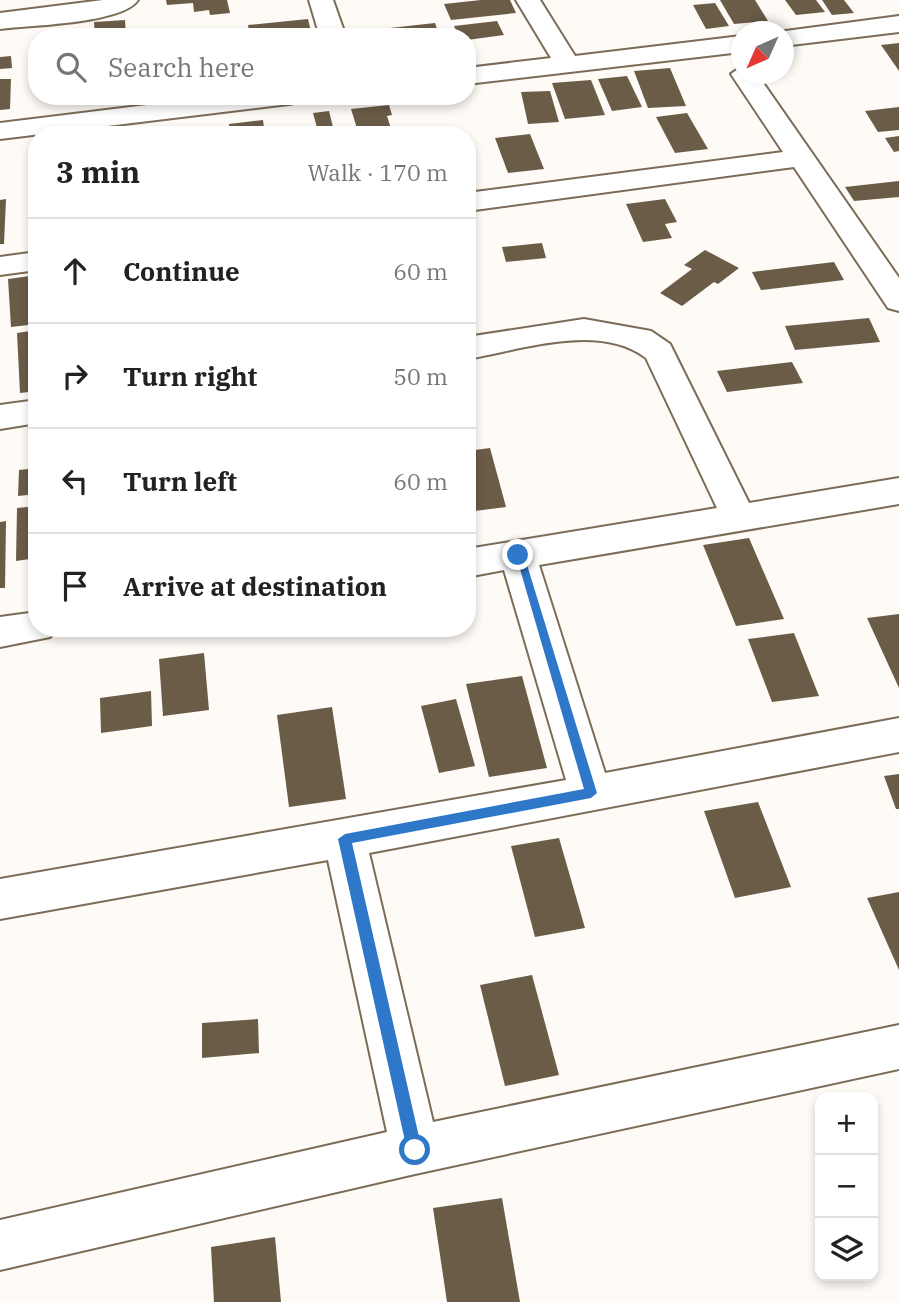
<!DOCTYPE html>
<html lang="en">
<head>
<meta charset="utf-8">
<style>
  :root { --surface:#fff; --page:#f6f6f6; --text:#222; --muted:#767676; --line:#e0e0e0 }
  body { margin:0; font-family:"IBM Plex Serif",serif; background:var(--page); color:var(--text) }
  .controls { position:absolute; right:21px; bottom:21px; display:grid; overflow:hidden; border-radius:14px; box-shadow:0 4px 10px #0003 }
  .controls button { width:63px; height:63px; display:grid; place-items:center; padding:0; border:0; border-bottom:2px solid var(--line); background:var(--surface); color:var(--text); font:35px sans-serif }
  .compass { position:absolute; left:731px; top:21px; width:63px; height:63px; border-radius:50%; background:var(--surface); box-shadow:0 4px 10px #0003; rotate:225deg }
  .stop { position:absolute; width:21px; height:21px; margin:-16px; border:5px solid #2f77c8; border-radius:50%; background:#fff }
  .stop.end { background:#2f77c8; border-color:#fff; box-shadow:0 2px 7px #0008 }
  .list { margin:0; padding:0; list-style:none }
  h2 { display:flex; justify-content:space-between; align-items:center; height:91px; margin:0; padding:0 28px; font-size:30px }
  h2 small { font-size:23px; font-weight:400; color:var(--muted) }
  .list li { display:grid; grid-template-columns:46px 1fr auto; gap:21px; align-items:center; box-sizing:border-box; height:105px; padding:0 28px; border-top:2px solid var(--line) }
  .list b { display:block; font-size:26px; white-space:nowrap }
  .list em { font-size:23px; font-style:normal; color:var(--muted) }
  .icon { flex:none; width:38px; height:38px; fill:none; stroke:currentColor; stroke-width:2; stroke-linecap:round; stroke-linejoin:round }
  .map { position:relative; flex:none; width:899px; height:1302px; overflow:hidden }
  .search { position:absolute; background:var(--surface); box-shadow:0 4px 10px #0003; left:28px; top:28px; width:448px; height:77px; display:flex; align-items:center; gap:18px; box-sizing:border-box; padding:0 24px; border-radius:28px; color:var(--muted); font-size:26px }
  .panel { position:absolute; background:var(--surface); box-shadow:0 4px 10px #0003; left:28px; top:126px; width:448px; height:511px; border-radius:28px }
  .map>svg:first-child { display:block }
  .building { fill:#6b5c48 }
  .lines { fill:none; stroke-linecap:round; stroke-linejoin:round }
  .minor-casing { stroke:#7c6c57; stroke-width:4 }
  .minor { fill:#fff; fill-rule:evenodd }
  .route { fill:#2f77c8 }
</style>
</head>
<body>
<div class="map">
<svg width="899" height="1302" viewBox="0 0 899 1302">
  <rect width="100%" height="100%" fill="#fefaf6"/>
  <!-- building -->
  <g class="building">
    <path d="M166,0h61l3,13 -20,2 -1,-5 -15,2 -1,-9 -26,2z"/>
    <path d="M481,0h29l6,13 -65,7 -7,-16z"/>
    <path d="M720,0h35l13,21 -34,3z"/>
    <path d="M785,0h31l9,12 -29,3z"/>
    <path d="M822,0h22l10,13 -22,2z"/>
    <path d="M715,3l14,23 -23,3 -13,-24z"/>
    <path d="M308,19l4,17 -62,1 -2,-12z"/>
    <path d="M125,20l1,17h-31l-1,-15z"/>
    <path d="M497,21l7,14 -37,5v-3h-8l-5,-11z"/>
    <path d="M435,23l5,14h-66l-2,-7z"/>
    <path d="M899,43v28l-18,-26z"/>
    <path d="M11,56l1,12 -12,1v-12z"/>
    <path d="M670,68l16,38 -38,2 -14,-37z"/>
    <path d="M627,76l15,31 -30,4 -14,-32z"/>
    <path d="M0,79h11l-1,30 -10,1z"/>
    <path d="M591,80l14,35 -40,4 -13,-36z"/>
    <path d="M550,91l9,31 -31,2 -7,-32z"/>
    <path d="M389,105l3,10 -5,1 6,19h-34l-8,-26z"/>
    <path d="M899,107v23l-21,2 -13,-21z"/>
    <path d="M329,111l6,24h-16l-6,-22z"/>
    <path d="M687,113l21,36 -33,4 -19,-36z"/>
    <path d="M263,120l2,15h-35l-1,-11z"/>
    <path d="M530,134l14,35 -36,4 -13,-35z"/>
    <path d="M899,136v15l-5,1 -9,-14z"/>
    <path d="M899,181v16l-45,4 -9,-14z"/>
    <path d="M6,199l-2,45h-4v-44z"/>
    <path d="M665,199l12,23 -12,2 7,14 -29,4 -17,-38z"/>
    <path d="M542,243l4,15 -40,4 -4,-15z"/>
    <path d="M705,250l34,18 -21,16 -4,-2 -32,24 -22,-13 32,-24 -8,-4z"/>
    <path d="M834,262l10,18 -83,10 -9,-18z"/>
    <path d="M37,275v49l-26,3 -3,-48z"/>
    <path d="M869,318l11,24 -85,8 -10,-24z"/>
    <path d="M37,330v61l-17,2 -3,-60z"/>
    <path d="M792,362l11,21 -76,9 -10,-21z"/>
    <path d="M490,448l16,59 -39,5v-61z"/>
    <path d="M37,468v26l-19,2 1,-26z"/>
    <path d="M37,506v52l-21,3 1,-53z"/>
    <path d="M6,521l-1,67h-5v-66z"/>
    <path d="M749,538l35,81 -48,7 -33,-81z"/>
    <path d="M899,614v74l-32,-70z"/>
    <path d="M794,633l25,63 -47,6 -24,-63z"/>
    <path d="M204,653l5,57 -46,6 -4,-57z"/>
    <path d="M522,676l25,92 -58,9 -23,-93z"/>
    <path d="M151,691l1,35 -51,7 -1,-35z"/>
    <path d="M456,699l19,67 -36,7 -18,-67z"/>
    <path d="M332,707l14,92 -57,8 -12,-92z"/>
    <path d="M899,774v35h-3l-12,-33z"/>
    <path d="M758,802l33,85 -56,11 -31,-87z"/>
    <path d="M559,838l26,90 -50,9 -24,-91z"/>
    <path d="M899,892v78l-32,-72z"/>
    <path d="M532,975l27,100 -54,11 -25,-101z"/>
    <path d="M258,1019l1,34 -57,5v-35z"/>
    <path d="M502,1198l18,104h-73l-14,-94z"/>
    <path d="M275,1237l6,65h-67l-3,-55z"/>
  </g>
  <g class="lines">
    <!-- minor casing -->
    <g class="minor-casing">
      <g id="minor">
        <path d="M103,0h35c-16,24 -109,25 -138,29v-16z"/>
        <path d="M309,0h24l13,37h-26z"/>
        <path d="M516,0h24l35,56 166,-20v16l-274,32v-16l84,-10z"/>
        <path d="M899,16v16l-116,14v-14h-5z"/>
        <path d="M741,67v7h16l142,204v33l-11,-3 -94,-141 -327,44v-18l316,-41 -52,-78z"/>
        <path d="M220,96h82l-3,6 -10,2 -289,35v-16z"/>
        <path d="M37,252v18l-37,5v-18z"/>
        <path d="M584,319l67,12 19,13 79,159 150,-25v26l-360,61 66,208 294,-55v34l-530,101 64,269 466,-97v44l-484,105 -415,96v-50l387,-88 -59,-272 -328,59v-40l566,-99 -62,-210 -37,7v-28l250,-41 -71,-150c-48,-36 -124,-8 -179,1v-22z"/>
        <path d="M37,400v23l-37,6v-24z"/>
        <path d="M37,612v16h18l-5,9 -50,10v-30z"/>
      </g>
    </g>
    <!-- minor -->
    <use href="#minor" class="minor"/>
  </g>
  <!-- route -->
  <path class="route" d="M515,552l9,3 73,238 -6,5 -239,45 70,307 -7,7 -8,-7 -69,-311 7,-5 239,-45z"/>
</svg>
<div class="controls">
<button>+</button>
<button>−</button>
<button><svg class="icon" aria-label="layers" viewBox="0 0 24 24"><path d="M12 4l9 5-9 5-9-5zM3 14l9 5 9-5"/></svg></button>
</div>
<svg class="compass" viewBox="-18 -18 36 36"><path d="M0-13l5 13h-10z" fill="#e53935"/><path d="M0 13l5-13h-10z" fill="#767676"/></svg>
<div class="stop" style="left:415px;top:1150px"></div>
<div class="stop end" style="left:518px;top:555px"></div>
<div class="search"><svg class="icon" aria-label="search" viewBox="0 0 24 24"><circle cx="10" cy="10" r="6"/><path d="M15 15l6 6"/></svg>Search here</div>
<section class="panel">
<h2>3 min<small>Walk · 170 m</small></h2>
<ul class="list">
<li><svg class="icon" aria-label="ahead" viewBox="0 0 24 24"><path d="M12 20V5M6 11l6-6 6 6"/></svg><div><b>Continue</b></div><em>60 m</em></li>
<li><svg class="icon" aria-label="right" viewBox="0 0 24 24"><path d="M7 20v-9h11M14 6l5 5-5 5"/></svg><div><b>Turn right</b></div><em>50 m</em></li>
<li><svg class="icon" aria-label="left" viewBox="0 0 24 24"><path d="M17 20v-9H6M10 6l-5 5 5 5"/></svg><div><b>Turn left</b></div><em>60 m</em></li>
<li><svg class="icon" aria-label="arrive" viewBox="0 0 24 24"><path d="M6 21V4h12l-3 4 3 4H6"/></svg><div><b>Arrive at destination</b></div></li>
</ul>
</section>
</div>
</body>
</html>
